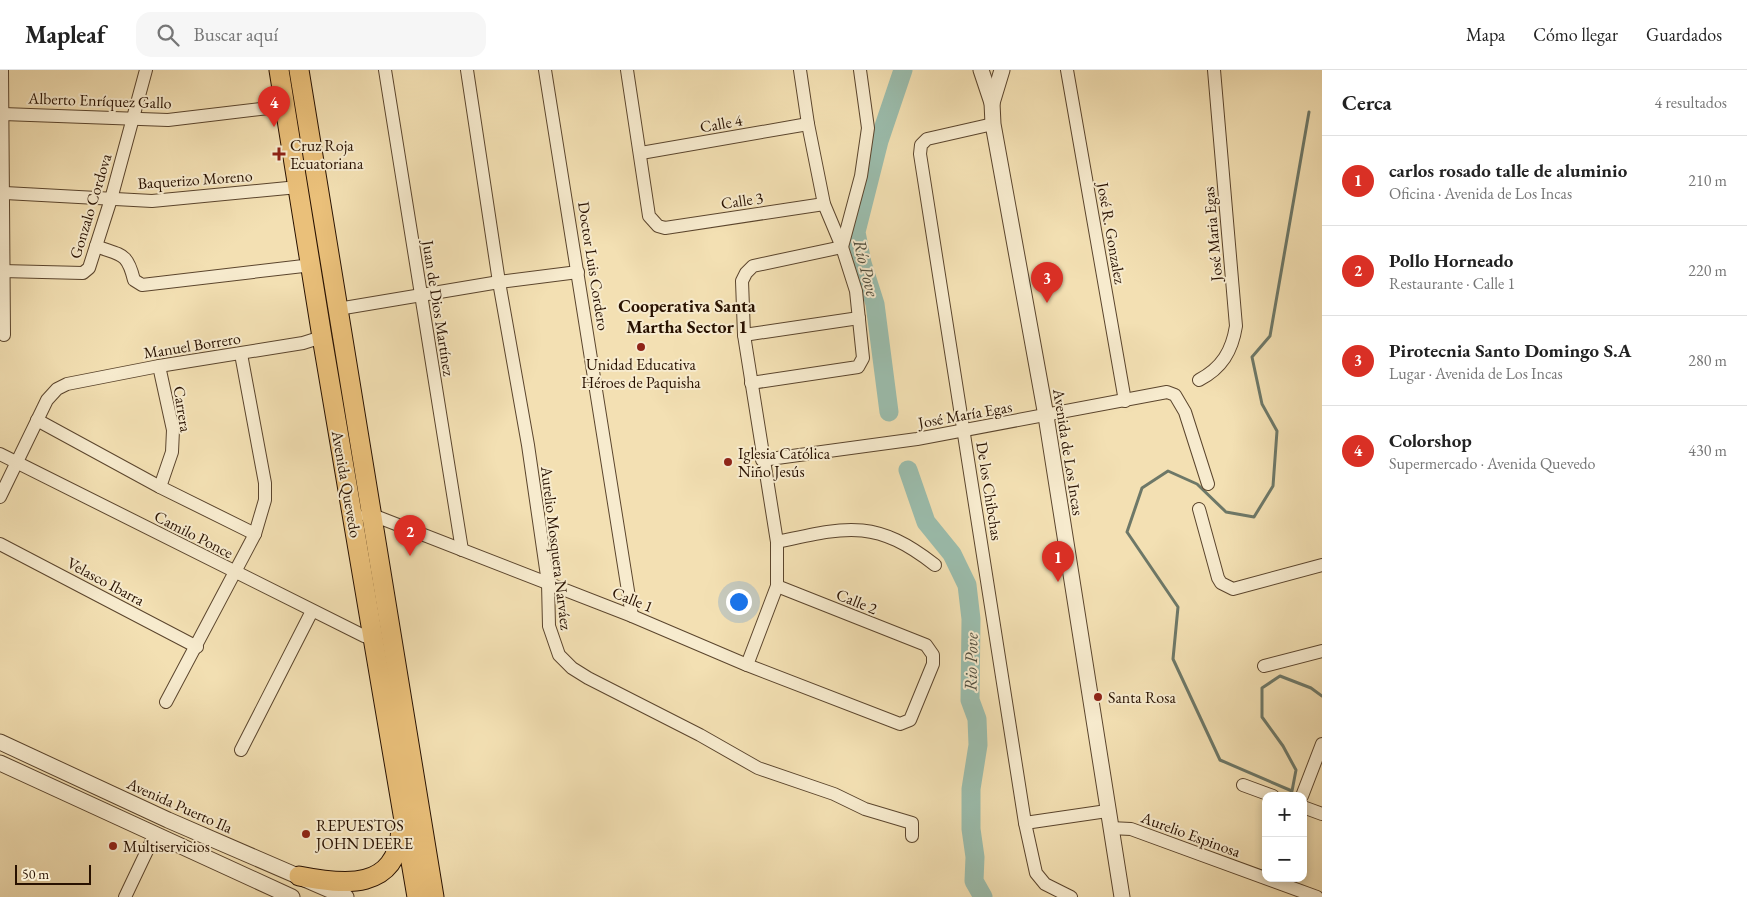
<!DOCTYPE html>
<html lang="es">
<head>
<meta charset="utf-8">
<style>
  :root { --surface:#fff; --page:#f6f6f6; --text:#222; --muted:#767676; --line:#e0e0e0; --accent:#d93025 }
  body { margin:0; font-family:"EB Garamond",serif; background:var(--page); color:var(--text) }
  .controls { position:absolute; right:15px; bottom:15px; display:grid; overflow:hidden; border-radius:10px; box-shadow:0 2px 8px #0003 }
  .controls button { width:45px; height:45px; display:grid; place-items:center; padding:0; border:0; border-bottom:1px solid var(--line); background:var(--surface); color:var(--text); font:25px sans-serif }
  .scale { position:absolute; left:15px; bottom:12px; width:76px; box-sizing:border-box; padding-left:5px; border:2px solid #281100; border-top:0; font-size:14px; line-height:18px; white-space:nowrap; color:#281100; -webkit-text-stroke:4px #f7ebce; paint-order:stroke }
  .you { position:absolute; left:738px; top:531px; width:18px; height:18px; margin:-12px; border:4px solid #fff; border-radius:50%; background:#1a73e8; box-shadow:0 0 0 8px #1a73e833 }
  .badge { display:grid; place-items:center; width:32px; height:32px; border-radius:50%; background:var(--accent); color:#fff; font-size:16px; font-weight:700 }
  .pin { position:absolute; translate:-50% -41px; filter:drop-shadow(0 1px 2px #0008) }
  .pin::after { content:''; position:absolute; top:26px; width:18px; height:15px; background:inherit; clip-path:polygon(0 0,100% 0,50% 100%) }
  .list { margin:0; padding:0; list-style:none }
  h2 { display:flex; justify-content:space-between; align-items:center; height:65px; margin:0; padding:0 20px; font-size:21px }
  h2 small { font-size:16px; font-weight:400; color:var(--muted) }
  .list li { display:grid; grid-template-columns:32px 1fr auto; gap:15px; align-items:center; box-sizing:border-box; height:90px; padding:0 20px; border-top:1px solid var(--line) }
  .list b { display:block; font-size:19px; white-space:nowrap }
  .list p { margin:0; font-size:16px; white-space:nowrap; color:var(--muted) }
  .list em { font-size:16px; font-style:normal; color:var(--muted) }
  .icon { flex:none; width:28px; height:28px; fill:none; stroke:currentColor; stroke-width:2; stroke-linecap:round; stroke-linejoin:round }
  .map { position:relative; flex:none; width:1322px; height:827px; overflow:hidden }
  header { display:flex; align-items:center; gap:30px; box-sizing:border-box; height:70px; padding:0 25px; background:var(--surface); border-bottom:1px solid var(--line) }
  header strong { font-size:24px }
  nav { display:flex; gap:28px; margin-inline-start:auto; font-size:18px }
  .search { width:350px; height:45px; background:var(--page); display:flex; align-items:center; gap:12px; box-sizing:border-box; padding:0 18px; border-radius:15px; color:var(--muted); font-size:19px }
  main { display:flex }
  aside { flex:1; background:var(--surface) }
  .map>svg:first-child { display:block }
  .lines { fill:none; stroke-linecap:round; stroke-linejoin:round }
  .stream { stroke:#6d7868; stroke-width:3 }
  .river { stroke:#9bbdad; stroke-width:19 }
  .minor-casing { stroke:#5b452d; stroke-width:14 }
  .tertiary-casing { stroke:#5b452d; stroke-width:17 }
  .primary-casing { stroke:#281100; stroke-width:21 }
  .minor { stroke:#f7ebce; stroke-width:12 }
  .tertiary { stroke:#f7ebce; stroke-width:15 }
  .primary { stroke:#eac07a; stroke-width:19 }
  .poi-dot { fill:#8f2418; stroke:#f7ebce; stroke-width:2 }
  .labels { text-anchor:middle; stroke-width:4; stroke-linejoin:round; paint-order:stroke }
  .street-label { font-size:16px; fill:#281100; stroke:#f7ebce }
  .poi-label { font-size:16px; fill:#281100; stroke:#f7ebce; text-anchor:start }
  .water-label { font-size:18px; font-style:italic; fill:#504d3d; stroke:#f7ebce }
  .neighbourhood-label { font-size:18px; font-weight:bold; fill:#281100; stroke:#f7ebce }
</style>
</head>
<body>
<header>
<strong>Mapleaf</strong>
<div class="search"><svg class="icon" aria-label="search" viewBox="0 0 24 24"><circle cx="10" cy="10" r="6"/><path d="M15 15l6 6"/></svg>Buscar aquí</div>
<nav><a>Mapa</a><a>Cómo llegar</a><a>Guardados</a></nav>
</header>
<main>
<div class="map">
<svg width="1322" height="827" viewBox="0 0 1322 827">
  <rect width="100%" height="100%" fill="#f3e0b3"/>
  <filter id="stains"><feTurbulence type="fractalNoise" baseFrequency=".004" numOctaves="4"/><feColorMatrix values="0 0 0 0 .2 0 0 0 0 .09 0 0 0 0 .02 0 0 0 .5 -.17"/></filter>
  <radialGradient id="worn" r=".72"><stop offset=".6" stop-color="#630" stop-opacity="0"/><stop offset="1" stop-color="#630" stop-opacity=".3"/></radialGradient>
  <g class="lines">
    <!-- stream -->
    <path class="stream" d="M1309,42l-39,224 -18,21 10,47 15,27 -4,55 -19,31 -28,-5 -29,-28 -29,-13 -26,17 -15,44 51,75 -5,52 47,101 72,31 4,-21 -13,-24 -21,-29v-29l18,-12 31,12 11,8"/>
    <!-- river -->
    <g class="river">
      <path d="M889,342l-14,-108 -13,-41 -6,-31 23,-91 24,-71"/>
      <path d="M908,400l18,52 26,32 15,31 4,34 -1,81 7,19 1,26 -7,44v40l4,28 -1,24 9,16"/>
    </g>
    <!-- minor casing -->
    <g class="minor-casing">
      <g id="minor">
        <path d="M2,0l2,265"/>
        <path d="M385,0l77,480"/>
        <path d="M467,0l32,212 29,163 20,138 1,43 10,29 13,13 16,10 112,57 58,33 76,26 31,15 47,14v13"/>
        <path d="M545,0l87,546"/>
        <path d="M627,0l22,146 9,10 7,2 159,-24"/>
        <path d="M1067,0l58,331"/>
        <path d="M3,44l165,6 118,-14"/>
        <path d="M993,54l-66,15 -6,6 -1,9 105,669 11,50 9,11 26,13"/>
        <path d="M641,83l167,-29"/>
        <path d="M5,123l147,8 146,-14"/>
        <path d="M96,176c26,10 31,6 38,34l8,5 170,-20"/>
        <path d="M2,201l81,2 6,-5 22,-69 35,-129"/>
        <path d="M338,239l161,-27 79,-10"/>
        <path d="M744,265l115,-17"/>
        <path d="M159,296l14,64 -1,22 -12,35"/>
        <path d="M1199,310c23,-12 33,-29 37,-54l-22,-256"/>
        <path d="M751,313l107,-16 5,-9 -7,-67 -14,-44 -18,-43 -16,-80 -8,-54"/>
        <path d="M37,350l123,67 95,47"/>
        <path d="M0,384l364,182 10,3"/>
        <path d="M762,390l155,-21 250,-47 8,3 10,17 23,72"/>
        <path d="M0,427l47,-97 10,-11 10,-5 92,-18 144,-23 19,-6"/>
        <path d="M1199,439l19,69 3,5 12,6 89,-24"/>
        <path d="M366,445l4,-1 262,102 115,49 153,59 10,-4 23,-56v-9l-7,-10 -149,-59"/>
        <path d="M777,472c69,-15 98,-24 158,23"/>
        <path d="M0,474l197,103"/>
        <path d="M747,595l30,-79v-44l-33,-207 -2,-54 4,-8 7,-7 89,-19 19,-71 7,-48 -8,-58"/>
        <path d="M1264,596l58,-15"/>
        <path d="M166,632l89,-168 10,-34v-17l-24,-129"/>
        <path d="M241,680l71,-139"/>
        <path d="M1243,715l30,11"/>
        <path d="M1302,726l20,-52"/>
        <path d="M1303,737l19,7"/>
        <path d="M1025,753l82,-12"/>
        <path d="M1110,758l21,1 186,68"/>
        <path d="M125,827l30,-63"/>
      </g>
    </g>
    <!-- tertiary casing -->
    <g class="tertiary-casing">
      <g id="tertiary">
        <path d="M981,0l11,33 1,21 53,292 76,481"/>
        <path d="M992,33l10,-33"/>
        <path d="M0,672l168,78 178,77"/>
        <path d="M0,693l292,134"/>
      </g>
    </g>
    <!-- primary casing -->
    <g class="primary-casing">
      <g id="primary">
        <path d="M279,0l43,267 95,560"/>
        <path d="M299,0l135,827"/>
        <path d="M299,806c46,9 97,15 102,-46"/>
      </g>
    </g>
    <!-- minor -->
    <use href="#minor" class="minor"/>
    <!-- tertiary -->
    <use href="#tertiary" class="tertiary"/>
    <!-- primary -->
    <use href="#primary" class="primary"/>
  </g>
  <!-- markers -->
  <g class="poi-dot">
    <path d="M276.5 76.5h5v5h5v5h-5v5h-5v-5h-5v-5h5z"/>
    <circle cx="641" cy="277" r="5"/>
    <circle cx="728" cy="392" r="5"/>
    <circle cx="1098" cy="627" r="5"/>
    <circle cx="306" cy="764" r="5"/>
    <circle cx="113" cy="776" r="5"/>
  </g>
  <g class="labels">
    <!-- street labels -->
    <g class="street-label">
      <text transform="translate(100 30) rotate(2)" y="6">Alberto Enríquez Gallo</text>
      <text transform="translate(721 53) rotate(-10)" y="6">Calle 4</text>
      <text transform="translate(195 109) rotate(-4)" y="6">Baquerizo Moreno</text>
      <text transform="translate(742 130) rotate(-8)" y="6">Calle 3</text>
      <text transform="translate(90 136) rotate(-73)" y="6">Gonzalo Cordova</text>
      <text transform="translate(1112 163) rotate(80)" y="6">José R. Gonzalez</text>
      <text transform="translate(1212 164) rotate(-95)" y="6">José Maria Egas</text>
      <text transform="translate(594 196) rotate(81)" y="6">Doctor Luis Cordero</text>
      <text transform="translate(439 238) rotate(81)" y="6">Juan de Dios Martínez</text>
      <text transform="translate(192 275) rotate(-9)" y="6">Manuel Borrero</text>
      <text transform="translate(183 339) rotate(81)" y="6">Carrera</text>
      <text transform="translate(965 344) rotate(-10)" y="6">José María Egas</text>
      <text transform="translate(1069 382) rotate(81)" y="6">Avenida de Los Incas</text>
      <text transform="translate(347 414) rotate(80)" y="6">Avenida Quevedo</text>
      <text transform="translate(990 421) rotate(81)" y="6">De los Chibchas</text>
      <text transform="translate(194 464) rotate(27)" y="6">Camilo Ponce</text>
      <text transform="translate(557 478) rotate(83)" y="6">Aurelio Mosquera Narváez</text>
      <text transform="translate(106 511) rotate(28)" y="6">Velasco Ibarra</text>
      <text transform="translate(633 529) rotate(22)" y="6">Calle 1</text>
      <text transform="translate(857 531) rotate(22)" y="6">Calle 2</text>
      <text transform="translate(180 735) rotate(24)" y="6">Avenida Puerto Ila</text>
      <text transform="translate(1191 764) rotate(20)" y="6">Aurelio Espinosa</text>
    </g>
    <!-- poi labels -->
    <g class="poi-label">
      <text x="290" y="81">Cruz Roja<tspan x="290" dy="18">Ecuatoriana</tspan></text>
      <text x="641" y="300" text-anchor="middle">Unidad Educativa<tspan x="641" dy="18">Héroes de Paquisha</tspan></text>
      <text x="738" y="389">Iglesia Católica<tspan x="738" dy="18">Niño Jesús</tspan></text>
      <text x="1108" y="633">Santa Rosa</text>
      <text x="316" y="761">REPUESTOS<tspan x="316" dy="18">JOHN DEERE</tspan></text>
      <text x="123" y="782">Multiservicios</text>
    </g>
    <!-- water labels -->
    <g class="water-label">
      <text transform="translate(866 198) rotate(76)" y="6">Río Pove</text>
      <text transform="translate(971 592) rotate(-89)" y="6">Rio Pove</text>
    </g>
    <!-- neighbourhood labels -->
    <g class="neighbourhood-label">
      <text x="687" y="242">Cooperativa Santa<tspan x="687" dy="21">Martha Sector 1</tspan></text>
    </g>
  </g>
  <rect width="100%" height="100%" filter="url(#stains)"/>
  <rect width="100%" height="100%" fill="url(#worn)"/>
</svg>
<div class="controls">
<button>+</button>
<button>−</button>
</div>
<div class="scale">50 m</div>
<div class="you"></div>
<div class="pin badge" style="left:1058px;top:512px">1</div>
<div class="pin badge" style="left:410px;top:486px">2</div>
<div class="pin badge" style="left:1047px;top:233px">3</div>
<div class="pin badge" style="left:274px;top:57px">4</div>
</div>
<aside>
<h2>Cerca<small>4 resultados</small></h2>
<ul class="list">
<li><span class="badge">1</span><div><b>carlos rosado talle de aluminio</b><p>Oficina · Avenida de Los Incas</p></div><em>210 m</em></li>
<li><span class="badge">2</span><div><b>Pollo Horneado</b><p>Restaurante · Calle 1</p></div><em>220 m</em></li>
<li><span class="badge">3</span><div><b>Pirotecnia Santo Domingo S.A</b><p>Lugar · Avenida de Los Incas</p></div><em>280 m</em></li>
<li><span class="badge">4</span><div><b>Colorshop</b><p>Supermercado · Avenida Quevedo</p></div><em>430 m</em></li>
</ul>
</aside>
</main>
</body>
</html>
